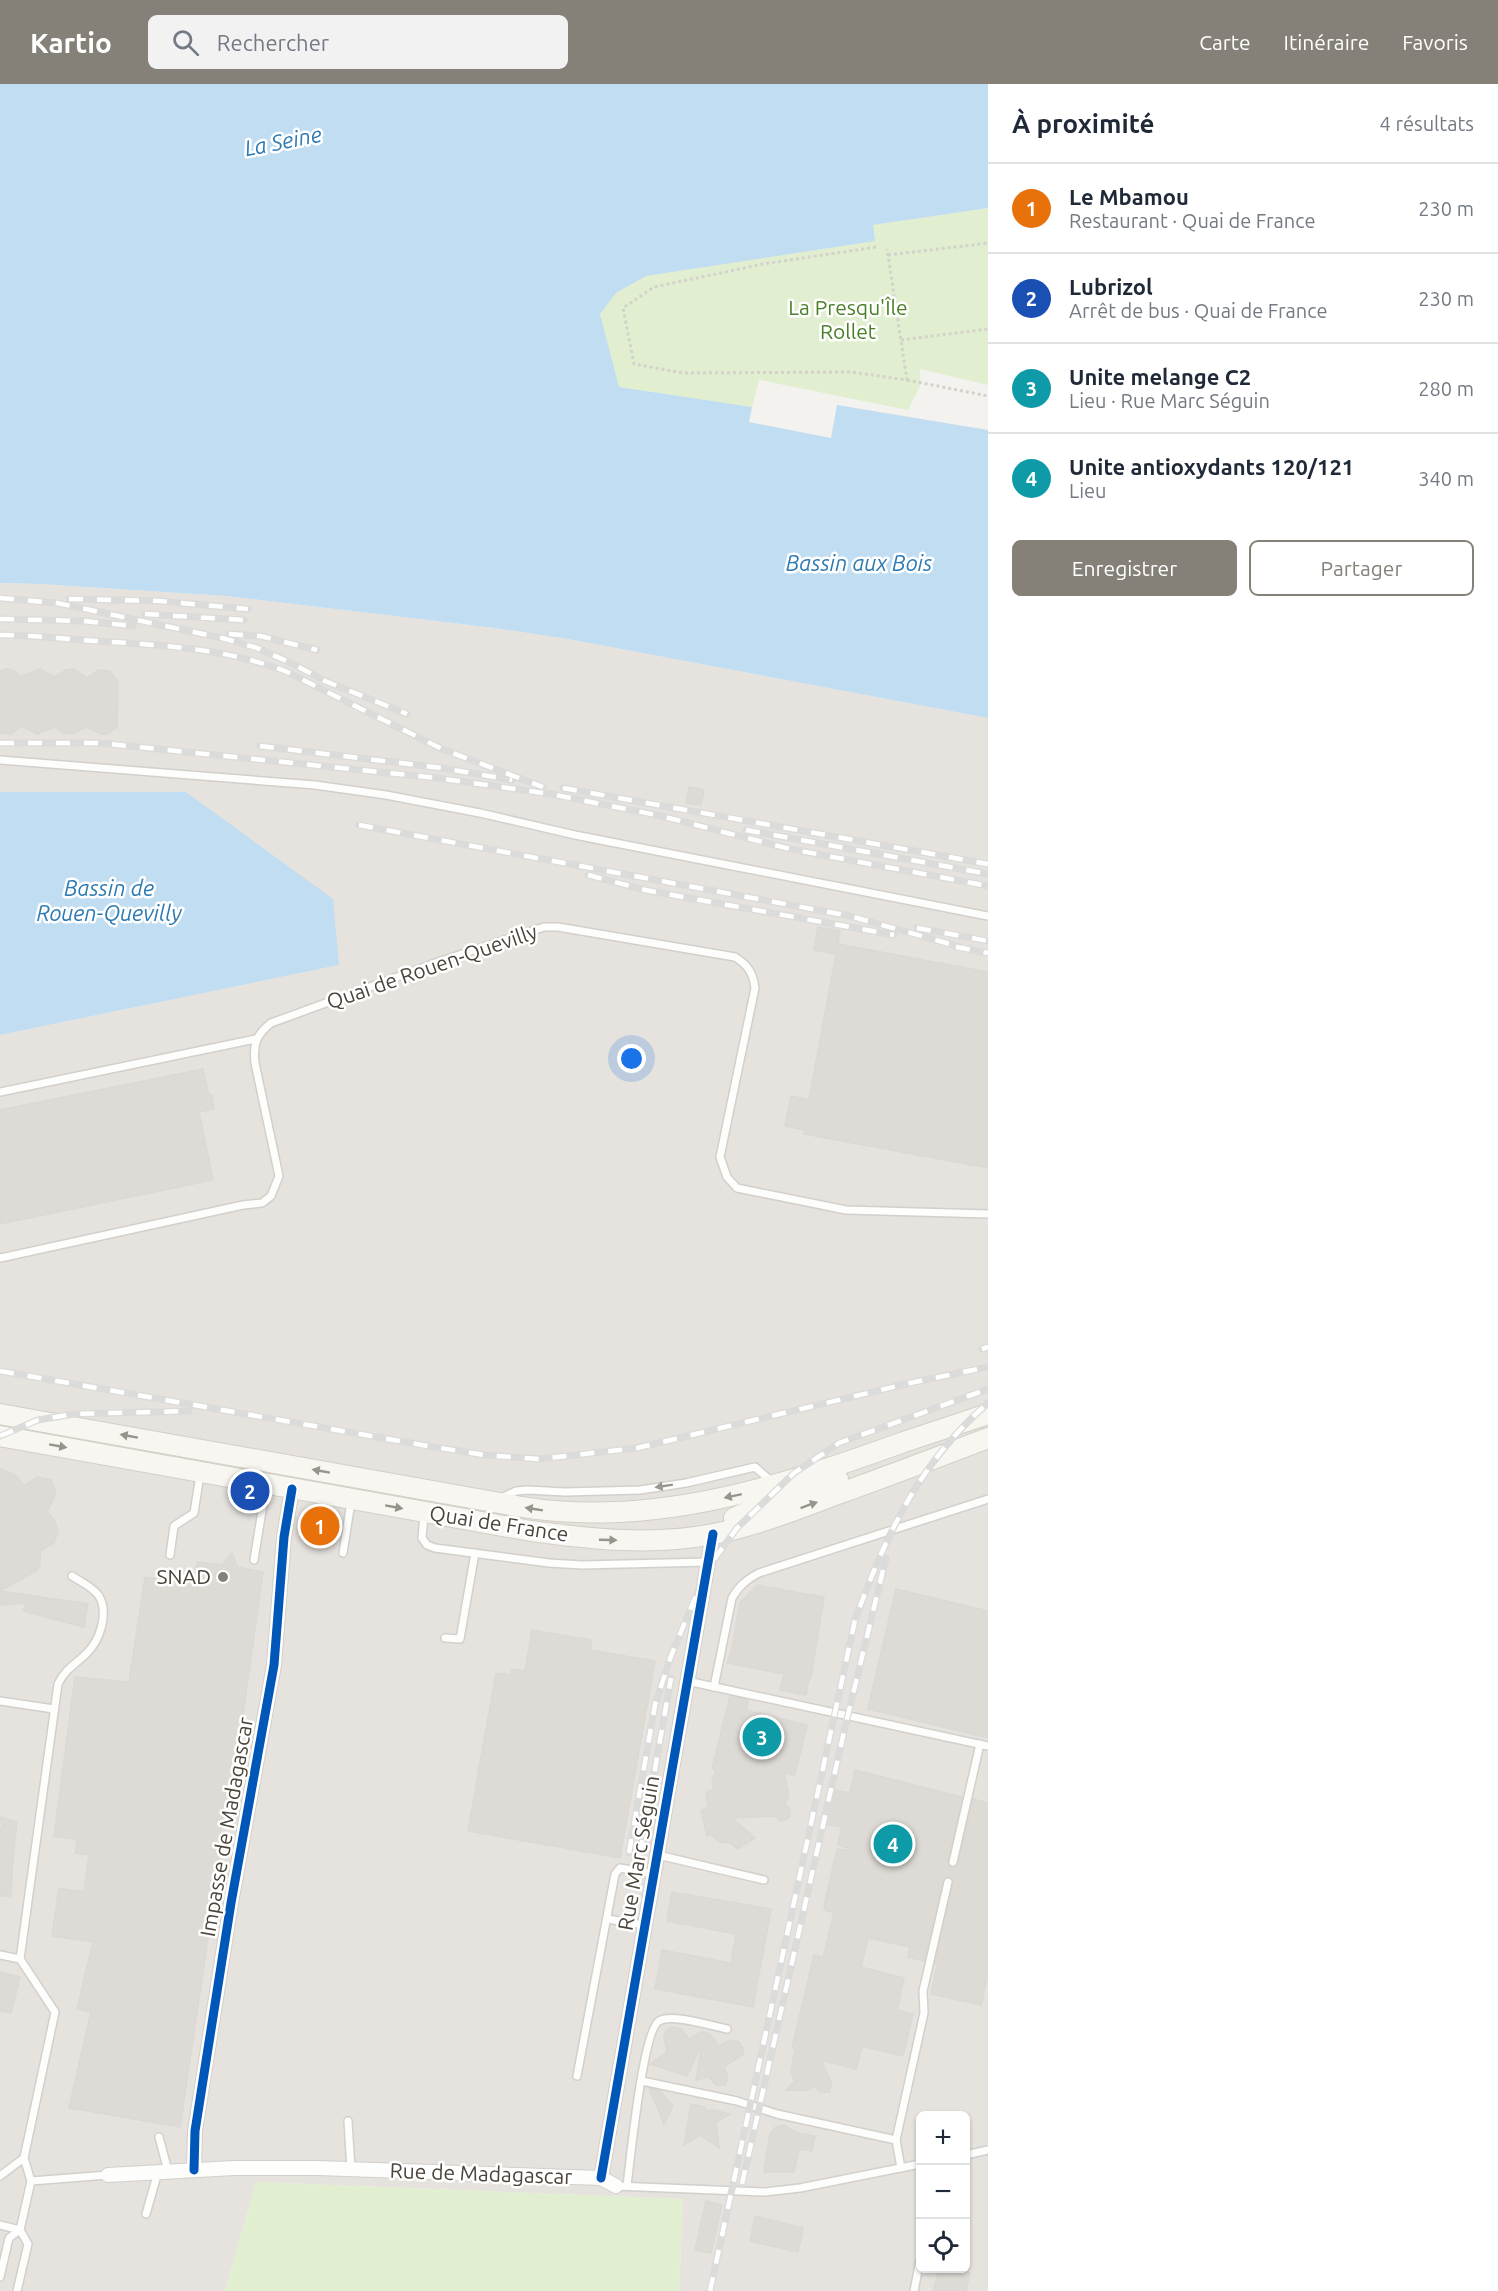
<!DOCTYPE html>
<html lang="fr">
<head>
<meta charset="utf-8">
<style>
  :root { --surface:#fff; --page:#f2f2f3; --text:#1f2937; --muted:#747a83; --line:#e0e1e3; --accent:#868178 }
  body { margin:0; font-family:Ubuntu,sans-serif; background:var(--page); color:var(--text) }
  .controls { position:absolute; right:18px; bottom:18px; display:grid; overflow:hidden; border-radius:9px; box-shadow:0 2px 4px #0004 }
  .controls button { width:54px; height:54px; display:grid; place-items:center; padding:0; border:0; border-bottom:2px solid var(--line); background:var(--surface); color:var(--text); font:30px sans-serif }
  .you { position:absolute; left:632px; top:975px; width:21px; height:21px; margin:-15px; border:4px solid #fff; border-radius:50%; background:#1a73e8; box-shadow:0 0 0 9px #1a73e833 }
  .badge { display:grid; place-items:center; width:39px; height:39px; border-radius:50%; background:var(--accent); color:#fff; font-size:20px; font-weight:700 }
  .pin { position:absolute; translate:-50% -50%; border:3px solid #fff; box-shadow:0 2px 6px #0006 }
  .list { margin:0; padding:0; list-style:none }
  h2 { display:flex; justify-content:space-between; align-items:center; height:78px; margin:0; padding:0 24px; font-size:26px }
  h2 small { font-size:20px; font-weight:400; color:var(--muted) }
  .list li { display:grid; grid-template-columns:39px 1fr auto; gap:18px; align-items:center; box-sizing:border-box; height:90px; padding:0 24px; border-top:2px solid var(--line) }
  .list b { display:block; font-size:22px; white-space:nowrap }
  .list p { margin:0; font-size:20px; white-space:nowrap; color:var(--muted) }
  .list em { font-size:20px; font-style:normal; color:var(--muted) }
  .actions { display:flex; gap:12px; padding:18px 24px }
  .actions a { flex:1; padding:14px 0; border:2px solid var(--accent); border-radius:9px; text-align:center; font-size:21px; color:var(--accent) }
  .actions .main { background:var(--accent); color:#fff }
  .icon { flex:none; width:33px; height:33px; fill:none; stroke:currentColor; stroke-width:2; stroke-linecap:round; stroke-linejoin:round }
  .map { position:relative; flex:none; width:988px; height:2207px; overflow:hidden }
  header { display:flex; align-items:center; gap:36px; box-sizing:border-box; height:84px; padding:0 30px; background:var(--accent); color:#fff }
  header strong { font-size:28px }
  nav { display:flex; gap:33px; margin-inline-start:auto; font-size:21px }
  .search { width:420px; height:54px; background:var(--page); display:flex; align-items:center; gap:15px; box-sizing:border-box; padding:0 21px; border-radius:9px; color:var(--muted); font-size:22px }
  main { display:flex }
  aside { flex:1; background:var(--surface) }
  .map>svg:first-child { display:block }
  .industrial { fill:#e6e2de; fill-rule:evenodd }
  .green { fill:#e1eecf }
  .parking { fill:#e6e3df }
  .water { fill:#c0ddf1 }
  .building { fill:#dedbd6; stroke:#dcd9d4; stroke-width:1.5 }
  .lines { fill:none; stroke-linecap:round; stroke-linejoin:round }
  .service-casing { stroke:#d2d0cb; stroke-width:10 }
  .minor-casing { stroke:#d2d0cb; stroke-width:16 }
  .secondary-casing { stroke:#d3cfc5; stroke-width:22 }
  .path { stroke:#d3d2cc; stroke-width:3; stroke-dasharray:3 3; stroke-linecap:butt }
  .service { stroke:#fdfdfc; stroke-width:7 }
  .minor { stroke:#fdfdfc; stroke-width:14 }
  .secondary { stroke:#f7f6f1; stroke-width:20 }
  .rail-casing { stroke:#dbdbda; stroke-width:7 }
  .rail { stroke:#fff; stroke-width:4.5; stroke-dasharray:14; stroke-linecap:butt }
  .cycleway-casing { stroke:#fff; stroke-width:13 }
  .cycleway { stroke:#0057b8; stroke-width:9 }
  .oneway { fill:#98948c }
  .oneway2 { fill:#9b9791 }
  .poi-dot { fill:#868178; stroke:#fff; stroke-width:2 }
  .labels { text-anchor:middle; stroke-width:5; stroke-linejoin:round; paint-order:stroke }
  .park-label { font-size:21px; fill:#4a7f2a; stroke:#fff }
  .street-label { font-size:21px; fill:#4b4439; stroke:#fff }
  .poi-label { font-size:21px; fill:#4b4439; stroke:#fff; text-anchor:end }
  .water-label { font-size:22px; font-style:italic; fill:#2e7ab2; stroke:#fff }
</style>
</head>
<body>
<header>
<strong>Kartio</strong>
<div class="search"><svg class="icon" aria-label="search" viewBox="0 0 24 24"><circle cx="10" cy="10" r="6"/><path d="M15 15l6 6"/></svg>Rechercher</div>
<nav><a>Carte</a><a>Itinéraire</a><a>Favoris</a></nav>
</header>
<main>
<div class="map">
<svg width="988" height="2207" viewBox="0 0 988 2207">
  <rect width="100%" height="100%" fill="#f4f2ee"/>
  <!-- industrial -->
  <path class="industrial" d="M0,499l41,1 185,12 269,32 73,11 420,79v1573h-309l4,-92 -427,-17 -31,109h-225v-1256l339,-70 -153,-173h-186zM920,2032h46v152h-46z"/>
  <!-- green -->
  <g class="green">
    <path d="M988,124v177l-68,-16v17l-12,24 -149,-30 -7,27 -134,-20 -18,-73 16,-21 29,-17 229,-35 -2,-16z"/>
    <path d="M256,2098l427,17 -4,92h-454z"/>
  </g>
  <!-- parking -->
  <g class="parking">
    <path d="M988,1394v43l-63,24 -9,-22 18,-6 -8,-17z"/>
    <path d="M153,1404l52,8 -11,77 -47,-5 2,-18 -11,-2 8,-49h5z"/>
    <path d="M214,1415l56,9 3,6 -7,49 -65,-10 7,-45 5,-3z"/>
    <path d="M397,1474l68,10 -9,57 -67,-10z"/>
    <path d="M657,1499l19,13 -8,12 -19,-14z"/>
    <path d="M640,1500l1,14 -63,3 -1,-14z"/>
    <path d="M377,1535l92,10 -25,171 -94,-14z"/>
    <path d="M600,1545l48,8 -2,15 -49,-8z"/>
  </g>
  <!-- water -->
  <g class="water">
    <path d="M0,0h988v124l-115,17 2,16 -229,35 -30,17 -16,21 19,73 133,20 -3,15 82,16 6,-33 151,25v288l-420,-79 -73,-11 -269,-32 -185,-12 -41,-1z"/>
    <path d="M0,708h186l147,107 6,66 -339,70z"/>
  </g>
  <!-- building -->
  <g class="building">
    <path d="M6,585l9,2 5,6 20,-8 15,8 11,-7 8,-1 13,9 11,-8 12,1 8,11 -1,45 -10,7h-5l-16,-7 -13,7 -9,-1 -9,-6 -18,7 -15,-8 -11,8 -11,-1v-62z"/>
    <path d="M689,703l15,3 -3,15 -15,-2z"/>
    <path d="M818,843l22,4 -2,13 150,28v196l-184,-34 1,-4 -20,-4 6,-30 18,4 27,-146 -22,-4z"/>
    <path d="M203,985l6,26h3l2,14 -15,3 14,68 -213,44v-114z"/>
    <path d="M0,1385l14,5 10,12 13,-9 14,3 5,14 -9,18 7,7 4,12 -4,12 -14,8v14l-4,6 -36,20 88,13 -4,23 -61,-16 4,-8 -27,2z"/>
    <path d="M306,1429l32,5 -4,20 -31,-5z"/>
    <path d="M232,1469l5,14 26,5 -35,248h-6l-8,78 -34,229 -111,-19 22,-96 -14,-3 16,-67 -41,-6 7,-48 25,4 5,-37 -14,-2 2,-14 -23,-3 21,-159 54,5 16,-105 49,7 3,-22 25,3z"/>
    <path d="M757,1501l67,12 -13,81h-2l-3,17 -26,-5 4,-16 -57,-11 4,-10 9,-50z"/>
    <path d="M896,1505l92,22v127l-120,-29z"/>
    <path d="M532,1546l60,10 -2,10 65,11 -35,197 -152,-27 28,-158 15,2 1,-6 13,2z"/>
    <path d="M730,1612l18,4 -2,10 61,15 -12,50 -11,-2 5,23 -4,8 4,4 1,7 -3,4 -7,2 -6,-5 -42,2 23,20 -18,11 -6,-6 -12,-1 -8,-8 -4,2 -6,-25 7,-5 -2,-13 8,-4 -2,-9 4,-10 -4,-1z"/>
    <path d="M855,1686l107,27 -14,64 3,6h4l3,-4 15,-64 15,4v171l-7,31 -50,-11 6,-29 -2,-1 18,-81 -2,-5 -5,-1 -3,4 -19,80 -16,-4 2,-10 -42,-9 -7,29 43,11 -7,32 16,4 -10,42 -41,-10 -6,23 -35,-9 11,24 -3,8h-9l-5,-6 -7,4h-22l9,-9 -4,-8 4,-24 -3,-1 22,-93 9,3 11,-46 -8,-1 -2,-5 13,-57 16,2 -15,-7 4,-17 -17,-3 8,-34 17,3z"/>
    <path d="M0,1733l17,5 -4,36 -2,38h-11v-65l2,-5z"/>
    <path d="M672,1808l99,17 -18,98 -98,-18 7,-39 69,13 5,-29 -69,-13z"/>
    <path d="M0,1888l20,5 -9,36 -11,-2z"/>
    <path d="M672,1943l9,2 8,10 12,-7h4l5,2 9,12 11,-6 9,2 5,9 -2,4 -18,12 4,10 -3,8h-9l-7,-8 -13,3 5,-30h-2l-12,26 -37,-12 17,-12 -3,-15 1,-5z"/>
    <path d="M649,2004l10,2 14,16 -9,18z"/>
    <path d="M691,2020l13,3 4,4 6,-1 16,4 -14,8 3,26 -19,-13 -16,10z"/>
    <path d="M785,2041l12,8 18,3 -3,15 -13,-2 -5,23h-30l6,-38 6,-7z"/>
    <path d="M706,2117l16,4 -11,48 -16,-3z"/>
    <path d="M755,2132l48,12 -5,24 -48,-11z"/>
    <path d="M939,2184h11l20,5 -4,18h-33z"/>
  </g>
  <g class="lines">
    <!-- service casing -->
    <g class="service-casing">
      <g id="service">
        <path d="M0,676l315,25 71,10 94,18 95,22 413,81"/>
        <path d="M0,1008l256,-53"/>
        <path d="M0,1174l243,-53 19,-2 9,-7 8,-20 -24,-113c-2,-19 1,-28 16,-40l170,-62 103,-34h14l177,30c13,8 18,16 20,31l-35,169 7,20 10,11 109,22 142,4"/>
        <path d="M499,1415l17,-8 12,-1 37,2 75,-2 46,-7 69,-16 16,14"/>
        <path d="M424,1431l-2,23 5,7 8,3 114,15 33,2 126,-3"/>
        <path d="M343,1469l8,-51"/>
        <path d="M170,1471l4,-29 20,-13 6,-38"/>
        <path d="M254,1476l12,-74"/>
        <path d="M445,1554l15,1 15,-86"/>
        <path d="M687,1597l301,65"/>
        <path d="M714,1603l18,-89c7,-12 14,-18 27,-25l229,-74"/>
        <path d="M0,1617l54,8"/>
        <path d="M658,1771l106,25"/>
        <path d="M953,1778l27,-118"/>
        <path d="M607,1835l38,6"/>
        <path d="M0,1871l20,4 35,53 -31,146 -24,18"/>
        <path d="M20,1875l38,-275c7,-15 18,-20 29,-31 13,-13 22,-40 12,-57 -6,-9 -18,-14 -27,-20"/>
        <path d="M577,1992l38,-202 5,-6 34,6"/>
        <path d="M642,1997l95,20 40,13 119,26 5,28"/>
        <path d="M348,2037l3,48"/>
        <path d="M159,2053l9,34"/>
        <path d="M896,2056l28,-127 -1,-22 25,-109"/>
        <path d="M966,2071l22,-5"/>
        <path d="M31,2097l77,-6"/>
        <path d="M616,2102l149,6 35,-4 120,-24"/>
        <path d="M627,2102c3,-24 16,-156 32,-165 12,-8 53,5 68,8"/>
        <path d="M146,2130l12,-42"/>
        <path d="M0,2141l20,5 11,-49 -7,-23"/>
        <path d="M0,2193l9,-39 11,-8 8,14 -11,47"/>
        <path d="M914,2207l6,-31"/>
      </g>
    </g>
    <!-- minor casing -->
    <g class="minor-casing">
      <g id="minor">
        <path d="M194,2086l1,-39 36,-228 43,-238 10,-128 8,-48"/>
        <path d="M108,2091l126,-7h84l283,10 15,8"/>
        <path d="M601,2094l112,-644"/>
      </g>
    </g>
    <!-- secondary casing -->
    <g class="secondary-casing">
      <g id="secondary">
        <path d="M0,1330l522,93c131,21 257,-20 379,-64 29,-10 58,-19 87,-29"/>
        <path d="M0,1352l531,95c60,8 121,15 182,3 42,-8 85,-25 125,-40 50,-18 100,-37 150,-56"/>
        <path d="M734,1434l25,-11 79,-28"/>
      </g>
    </g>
    <!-- path -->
    <g class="path">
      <path d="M876,163l-113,17 -109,23 -31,21 11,56 49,9 168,-1 56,8 -20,-131"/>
      <path d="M888,171l100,-12"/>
      <path d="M901,256l87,-11"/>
      <path d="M907,296l81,16"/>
    </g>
    <!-- service -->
    <use href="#service" class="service"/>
    <!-- minor -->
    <use href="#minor" class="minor"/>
    <!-- secondary -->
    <use href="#secondary" class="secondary"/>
    <!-- rail casing -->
    <g class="rail-casing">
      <g id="rail">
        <path d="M0,514l57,5 165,35 35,10 32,14 36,19 82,33"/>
        <path d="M69,515l91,2 88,8"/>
        <path d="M145,530l99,6"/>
        <path d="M0,535l83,2 50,5"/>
        <path d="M229,550l31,2 57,14"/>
        <path d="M0,551c32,0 64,4 96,6 64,4 128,7 189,30l157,78 101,38"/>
        <path d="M0,659h100l337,35 114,16 110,22 129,33 198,37"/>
        <path d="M260,662l182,22 70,12"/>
        <path d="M563,704l425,76"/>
        <path d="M359,741l491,91 114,32"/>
        <path d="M746,746l242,44"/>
        <path d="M588,791l57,15 249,45"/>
        <path d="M917,844l71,13"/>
        <path d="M956,863l32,6"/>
        <path d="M982,1265l6,-2"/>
        <path d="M0,1287l428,75 56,9 56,4 97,-11 273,-65 78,-16"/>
        <path d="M0,1352l38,-16 36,-6 115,-3"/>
        <path d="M629,1769l26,-148 16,-49 36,-87 30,-41 57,-55 45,-30 149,-54"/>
        <path d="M640,1770l31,-176"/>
        <path d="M742,2100l104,-461 40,-165"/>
        <path d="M710,2207l145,-671c31,-85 63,-156 133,-217"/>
      </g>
    </g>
    <!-- rail -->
    <use href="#rail" class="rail"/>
    <!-- cycleway casing -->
    <g class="cycleway-casing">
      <g id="cycleway">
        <path d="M194,2086l1,-39 36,-228 43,-238 10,-128 8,-48"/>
        <path d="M601,2094l112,-644"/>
      </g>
    </g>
    <!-- cycleway -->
    <use href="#cycleway" class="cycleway"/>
  </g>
  <!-- one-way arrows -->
  <defs><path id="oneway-solid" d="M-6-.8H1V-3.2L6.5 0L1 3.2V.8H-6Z" transform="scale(1.5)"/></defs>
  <g class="oneway">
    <use href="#oneway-solid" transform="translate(129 1352) rotate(-170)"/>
    <use href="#oneway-solid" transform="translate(58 1362) rotate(10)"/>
    <use href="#oneway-solid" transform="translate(321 1387) rotate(-170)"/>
    <use href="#oneway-solid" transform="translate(733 1412) rotate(168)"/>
    <use href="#oneway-solid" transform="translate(809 1421) rotate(-20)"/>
    <use href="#oneway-solid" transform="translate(394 1423) rotate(10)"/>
    <use href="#oneway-solid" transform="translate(534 1425) rotate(-171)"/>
    <use href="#oneway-solid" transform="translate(608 1456) rotate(2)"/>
  </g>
  <use class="oneway2" href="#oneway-solid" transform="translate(664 1402) rotate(171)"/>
  <!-- markers -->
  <circle class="poi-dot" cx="223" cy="1493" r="6"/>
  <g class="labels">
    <!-- park labels -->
    <g class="park-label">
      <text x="848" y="231">La Presqu'Île<tspan x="848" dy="24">Rollet</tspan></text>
    </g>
    <!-- street labels -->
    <g class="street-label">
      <text transform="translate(432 883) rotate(-19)" y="7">Quai de Rouen-Quevilly</text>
      <text transform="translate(499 1440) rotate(9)" y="7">Quai de France</text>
      <text transform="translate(227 1743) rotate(-80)" y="7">Impasse de Madagascar</text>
      <text transform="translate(639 1769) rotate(-80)" y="7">Rue Marc Séguin</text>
      <text transform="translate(481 2090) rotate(2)" y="7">Rue de Madagascar</text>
    </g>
    <!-- poi labels -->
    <g class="poi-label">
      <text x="211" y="1500">SNAD</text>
    </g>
    <!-- water labels -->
    <g class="water-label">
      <text transform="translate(283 57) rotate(-11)" y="8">La Seine</text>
      <text x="859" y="487">Bassin aux Bois</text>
      <text x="109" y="812">Bassin de<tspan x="109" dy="25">Rouen-Quevilly</tspan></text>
    </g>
  </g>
</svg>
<div class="controls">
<button>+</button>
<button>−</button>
<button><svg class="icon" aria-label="locate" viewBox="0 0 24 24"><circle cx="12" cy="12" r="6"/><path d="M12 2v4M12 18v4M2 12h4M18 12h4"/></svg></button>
</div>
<div class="you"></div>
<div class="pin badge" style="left:320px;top:1442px;background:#e8710a">1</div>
<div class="pin badge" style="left:250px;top:1407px;background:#1a4fb4">2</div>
<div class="pin badge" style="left:762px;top:1653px;background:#0f9aa8">3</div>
<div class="pin badge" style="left:893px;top:1760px;background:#0f9aa8">4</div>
</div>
<aside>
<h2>À proximité<small>4 résultats</small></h2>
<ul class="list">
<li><span class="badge" style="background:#e8710a">1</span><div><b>Le Mbamou</b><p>Restaurant · Quai de France</p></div><em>230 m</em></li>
<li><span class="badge" style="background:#1a4fb4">2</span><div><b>Lubrizol</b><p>Arrêt de bus · Quai de France</p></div><em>230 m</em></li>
<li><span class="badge" style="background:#0f9aa8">3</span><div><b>Unite melange C2</b><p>Lieu · Rue Marc Séguin</p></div><em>280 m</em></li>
<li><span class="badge" style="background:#0f9aa8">4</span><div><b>Unite antioxydants 120/121</b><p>Lieu</p></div><em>340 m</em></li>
</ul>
<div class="actions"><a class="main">Enregistrer</a><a>Partager</a></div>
</aside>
</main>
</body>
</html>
